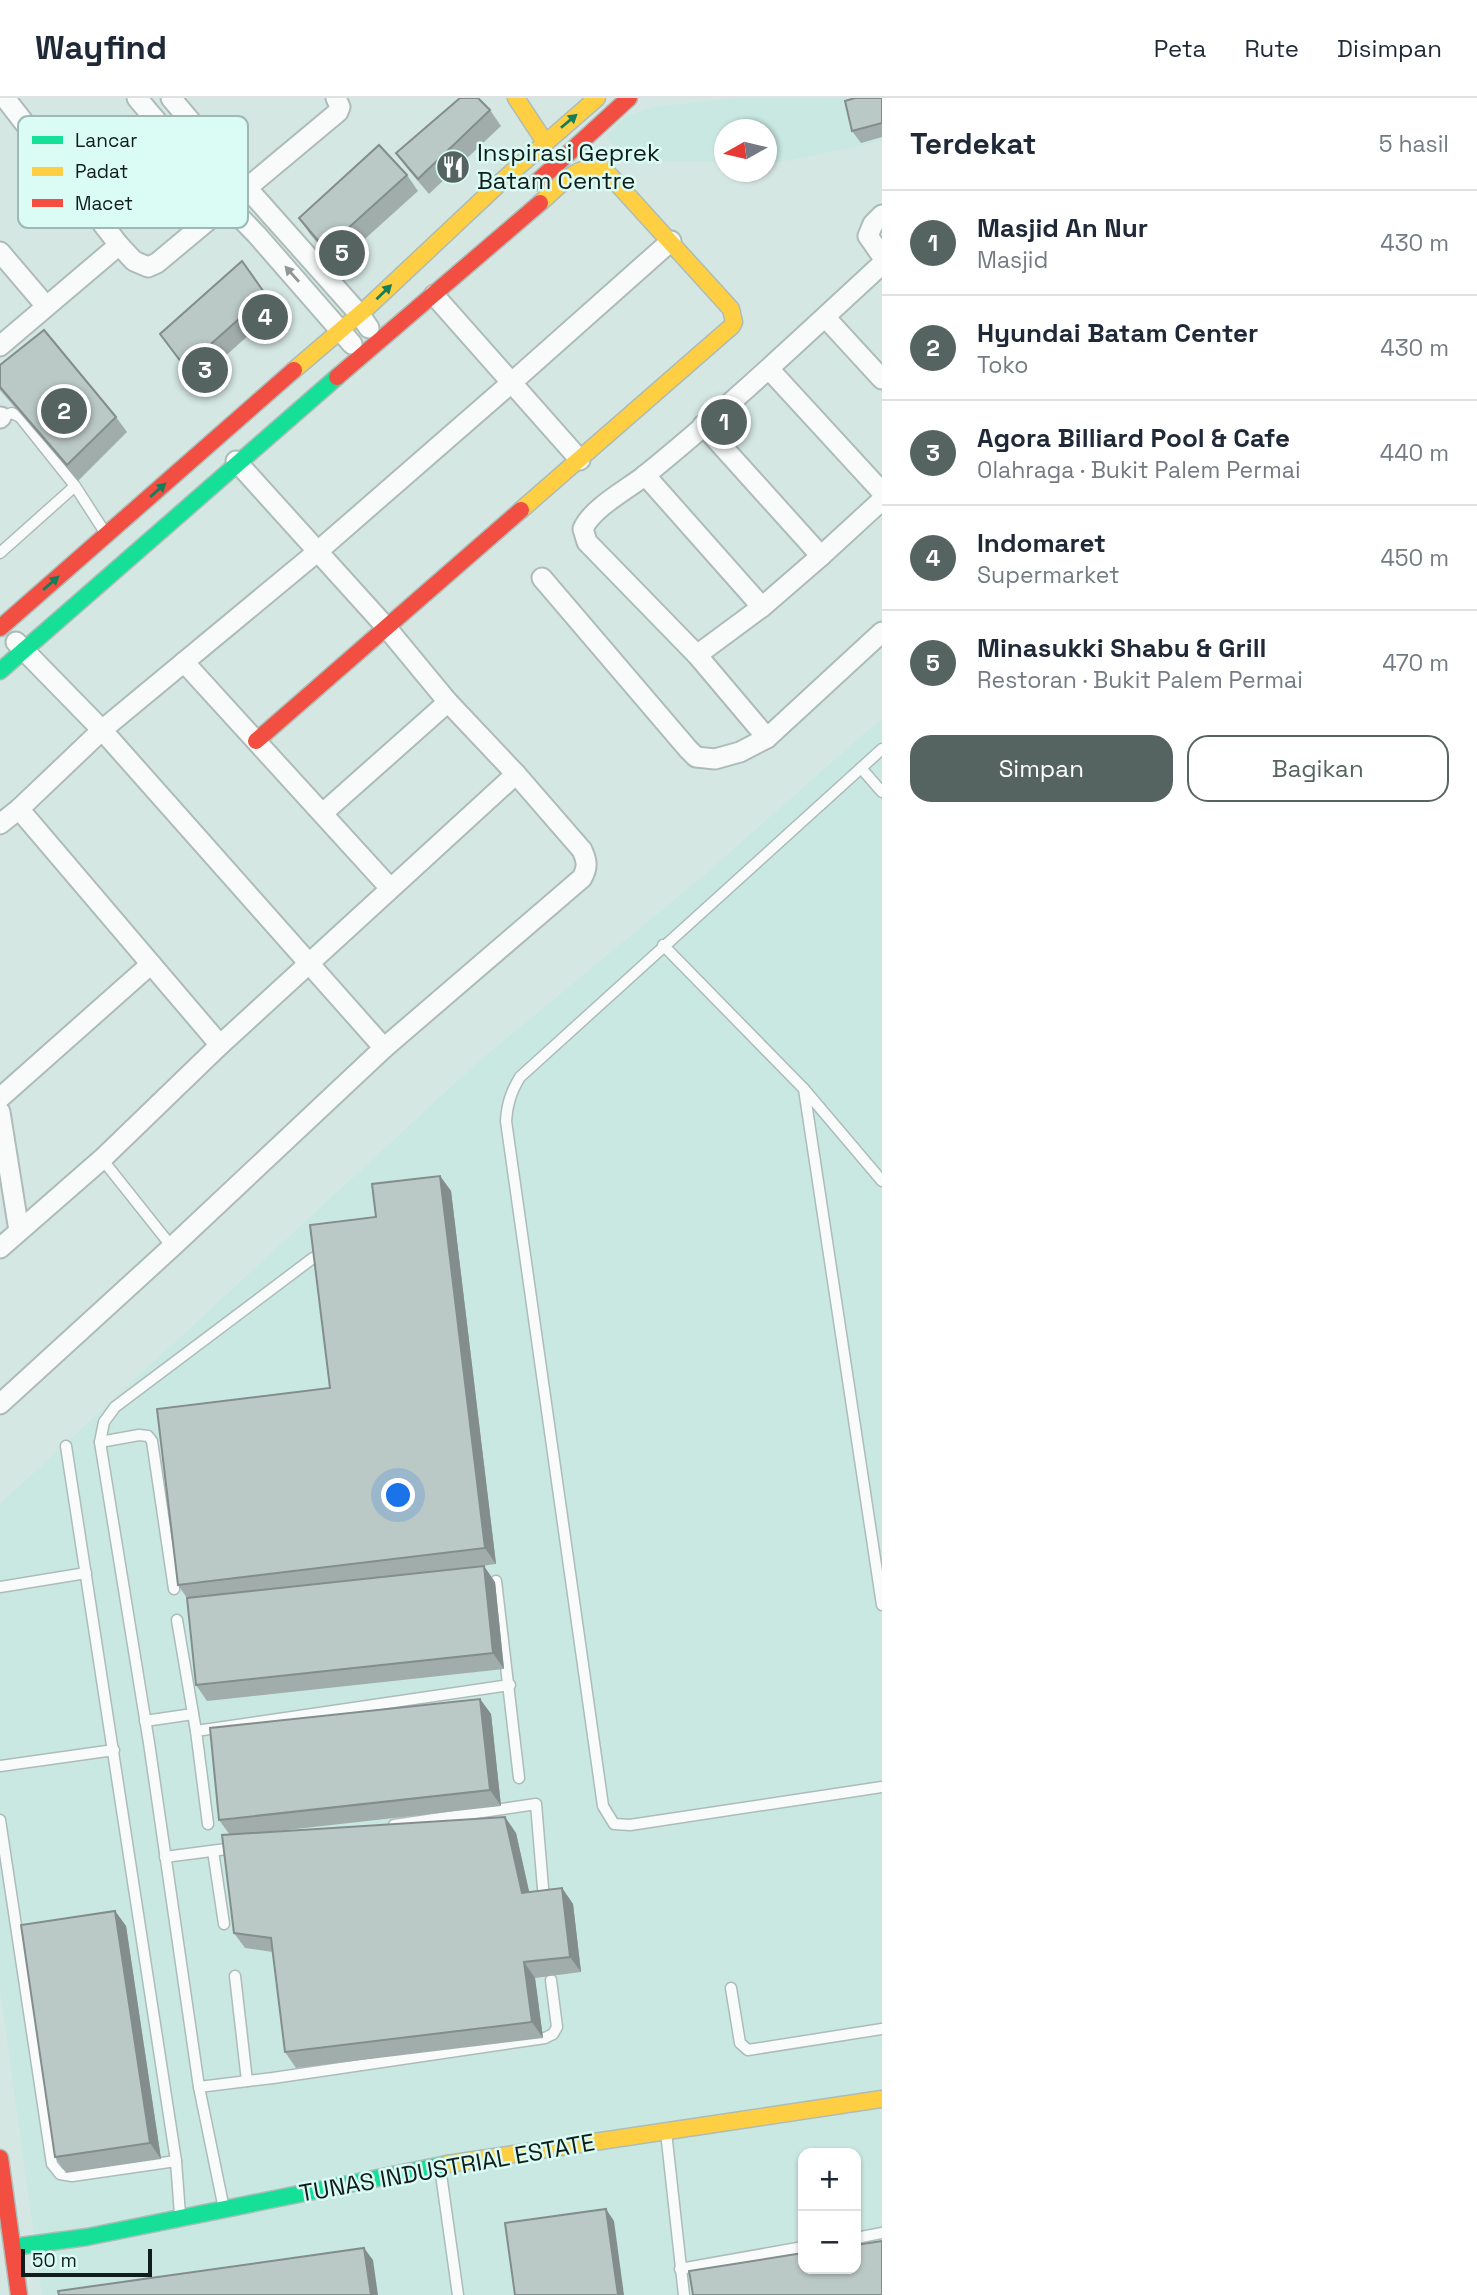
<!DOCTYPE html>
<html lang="id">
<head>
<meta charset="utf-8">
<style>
  :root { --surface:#fff; --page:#f2f2f3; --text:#1f2937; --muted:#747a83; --line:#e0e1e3; --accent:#566461 }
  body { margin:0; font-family:"Space Grotesk",sans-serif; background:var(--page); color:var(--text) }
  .controls { position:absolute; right:21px; bottom:21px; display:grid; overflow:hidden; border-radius:14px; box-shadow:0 2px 5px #0004 }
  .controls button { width:63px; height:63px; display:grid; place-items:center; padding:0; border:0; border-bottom:2px solid var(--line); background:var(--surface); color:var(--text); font:35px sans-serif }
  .compass { position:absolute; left:714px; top:21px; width:63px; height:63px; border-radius:50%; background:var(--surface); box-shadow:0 2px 5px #0004; rotate:262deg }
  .scale { position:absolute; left:21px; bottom:18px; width:131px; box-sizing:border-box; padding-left:7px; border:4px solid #111d1b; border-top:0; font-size:19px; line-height:24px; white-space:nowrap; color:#111d1b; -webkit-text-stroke:5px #dafcf4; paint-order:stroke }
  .you { position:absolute; left:399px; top:1398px; width:24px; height:24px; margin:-18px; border:5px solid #fff; border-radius:50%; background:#1a73e8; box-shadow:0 0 0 10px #1a73e833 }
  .badge { display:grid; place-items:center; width:46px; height:46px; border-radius:50%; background:var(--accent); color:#fff; font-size:23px; font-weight:700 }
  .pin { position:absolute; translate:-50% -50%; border:4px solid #fff; box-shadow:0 2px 7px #0006 }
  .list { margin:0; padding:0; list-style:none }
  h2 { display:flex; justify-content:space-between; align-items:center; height:91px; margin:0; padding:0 28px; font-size:30px }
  h2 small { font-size:23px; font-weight:400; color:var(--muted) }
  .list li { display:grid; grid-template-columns:46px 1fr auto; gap:21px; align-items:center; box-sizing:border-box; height:105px; padding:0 28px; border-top:2px solid var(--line) }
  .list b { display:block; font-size:26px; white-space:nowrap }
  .list p { margin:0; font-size:23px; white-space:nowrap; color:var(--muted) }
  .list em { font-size:23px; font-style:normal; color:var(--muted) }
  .actions { display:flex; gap:14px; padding:21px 28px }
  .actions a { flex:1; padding:16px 0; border:2px solid var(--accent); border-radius:21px; text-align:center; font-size:24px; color:var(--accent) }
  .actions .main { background:var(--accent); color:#fff }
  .map { position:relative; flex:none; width:882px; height:2197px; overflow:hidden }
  header { display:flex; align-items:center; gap:42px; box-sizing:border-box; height:98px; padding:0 35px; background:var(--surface); border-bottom:2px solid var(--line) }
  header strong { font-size:33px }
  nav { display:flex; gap:38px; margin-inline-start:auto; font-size:24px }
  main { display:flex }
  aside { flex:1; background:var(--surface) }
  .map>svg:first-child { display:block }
  .built { fill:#c8e8e1; fill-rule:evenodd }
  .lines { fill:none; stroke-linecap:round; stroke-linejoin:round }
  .lane-casing { stroke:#adbcb8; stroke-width:13 }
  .street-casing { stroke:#adbcb8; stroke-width:23 }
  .fast-casing { stroke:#adbcb8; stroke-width:19 }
  .slow-casing { stroke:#adbcb8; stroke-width:19 }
  .jam-casing { stroke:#adbcb8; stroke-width:19 }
  .lane { stroke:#f9fbfb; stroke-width:10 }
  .street { stroke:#f9fbfb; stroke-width:19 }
  .fast { stroke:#16e098; stroke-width:16 }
  .slow { stroke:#ffcf43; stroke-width:16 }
  .jam { stroke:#f24e42; stroke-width:16 }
  .wall { fill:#a1adaa }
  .shaded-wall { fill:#838d8b }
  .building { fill:#bbc9c6; stroke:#838d8b; stroke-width:2 }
  .oneway { fill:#147e5a }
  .oneway2 { fill:#919796 }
  .labels { text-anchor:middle; stroke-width:5; stroke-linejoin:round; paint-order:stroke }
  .poi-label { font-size:24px; fill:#111d1b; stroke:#dafcf4; text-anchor:start }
  .street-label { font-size:24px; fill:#111d1b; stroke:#dafcf4 }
  .key { fill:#dafcf4; stroke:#9eb9b3; stroke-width:2 }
  .key-label { font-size:19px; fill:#111d1b }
</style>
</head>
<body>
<header>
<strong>Wayfind</strong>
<nav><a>Peta</a><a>Rute</a><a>Disimpan</a></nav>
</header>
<main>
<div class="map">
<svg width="882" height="2197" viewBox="0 0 882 2197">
  <rect width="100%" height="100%" fill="#d5e7e3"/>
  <!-- built -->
  <g class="built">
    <path d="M737,0h145v43l-101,21h-14l-1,-32h-42v32h-97l-20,-25 19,-21 28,-9z"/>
    <path d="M882,620v1577h-840l-42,-307v-484l479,-443 223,-184zM803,2055h53v116h-53z"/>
  </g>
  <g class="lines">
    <!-- lane casing -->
    <g class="lane-casing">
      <g id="lane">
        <path d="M1,319l11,-4 8,4 55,69 31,48"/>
        <path d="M0,455l75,-67"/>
        <path d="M882,651l-362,328c-9,15 -13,27 -14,44l97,685 11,18 16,1 252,-38"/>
        <path d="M861,670l21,24"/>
        <path d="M663,847l141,144 78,92"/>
        <path d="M804,991l78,516"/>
        <path d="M102,1061l70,88"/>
        <path d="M100,1344l39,-7 9,1 4,5 22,148"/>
        <path d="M66,1348l110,715 4,54"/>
        <path d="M496,1483l23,197"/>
        <path d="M0,1489l86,-14"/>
        <path d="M177,1522l19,111"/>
        <path d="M145,1623l48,-7"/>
        <path d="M0,1668l114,-16"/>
        <path d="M0,1722l52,344 8,10 12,2 104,-15"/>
        <path d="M208,1726l-12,-93 314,-46"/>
        <path d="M394,1727l142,-21 8,96"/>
        <path d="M213,1753l11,73"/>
        <path d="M165,1759l69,-9"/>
        <path d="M235,1878l12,105"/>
        <path d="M731,1890l9,55 8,7 134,-21"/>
        <path d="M199,1989l74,-9 272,-40 8,-4 4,-7 -6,-47"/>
        <path d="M666,2034l18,163"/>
        <path d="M440,2069l18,128"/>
        <path d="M224,2111l-25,-122 -50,-344 -49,-301 4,-20 11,-15 198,-149"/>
        <path d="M856,2140l26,-5"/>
        <path d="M680,2171l123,-22"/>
      </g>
    </g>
    <!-- street casing -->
    <g class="street-casing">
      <g id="street">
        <path d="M5,0l114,147 15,16 14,6 9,-4 181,-151 2,-5 -4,-9"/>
        <path d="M137,0l90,106 30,31 95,109"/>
        <path d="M171,0l76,90 113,127 9,13"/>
        <path d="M882,117l-9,9 -5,12 14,20"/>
        <path d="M0,154l46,54"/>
        <path d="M434,197l146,165"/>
        <path d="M825,219l57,62"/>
        <path d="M0,248l119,-101"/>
        <path d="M769,271l113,123"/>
        <path d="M0,320l1,-1"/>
        <path d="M703,327l118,131"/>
        <path d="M645,377l117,132"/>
        <path d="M542,480l146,171 8,8 19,2 25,-7 27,-14 115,-106"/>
        <path d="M16,544l86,88 282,318"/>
        <path d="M697,557l65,-48 59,-51 61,-56"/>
        <path d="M184,564l206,226"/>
        <path d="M767,640l-70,-83 -110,-113 -4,-13c8,-20 43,-39 60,-52 83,-67 161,-141 239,-213"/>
        <path d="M19,711l201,236"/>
        <path d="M323,715l125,-111"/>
        <path d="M0,726l19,-15 83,-79 215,-178 193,-168 161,-143"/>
        <path d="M0,1000l151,-134"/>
        <path d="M0,1014l19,119"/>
        <path d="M0,1150l102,-89 118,-114 296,-271"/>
        <path d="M0,1306l172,-157 212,-199 198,-170c6,-11 5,-17 0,-28l-66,-76 -68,-72 -62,-75 -150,-166"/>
      </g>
    </g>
    <!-- fast casing -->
    <g class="fast-casing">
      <g id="fast">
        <path d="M0,573l337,-294"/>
        <path d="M13,2149l74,-10 360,-73"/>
      </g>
    </g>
    <!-- slow casing -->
    <g class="slow-casing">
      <g id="slow">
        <path d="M516,0l29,44"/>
        <path d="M294,272l75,-64 134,-126 94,-82"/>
        <path d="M521,412l211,-184 2,-4 -3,-13 -128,-141c-28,-4 -43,18 -63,35"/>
        <path d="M447,2066l435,-65"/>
      </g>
    </g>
    <!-- jam casing -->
    <g class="jam-casing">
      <g id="jam">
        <path d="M537,84l92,-84"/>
        <path d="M337,279l203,-174"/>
        <path d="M0,530l294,-258"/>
        <path d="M256,643l265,-231"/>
        <path d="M0,2060l19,137"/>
      </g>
    </g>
    <!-- lane -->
    <use href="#lane" class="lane"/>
    <!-- street -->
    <use href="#street" class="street"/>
    <!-- fast -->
    <use href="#fast" class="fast"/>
    <!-- slow -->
    <use href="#slow" class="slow"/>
    <!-- jam -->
    <use href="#jam" class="jam"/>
  </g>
  <!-- wall -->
  <g class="wall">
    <path d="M882,0v39l-21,6 -9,-12z"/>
    <path d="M490,12l11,16 -72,68 -22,-26 -11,-15z"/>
    <path d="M407,77l11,16 -82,74 -26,-31 -11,-16z"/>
    <path d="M242,163l35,49 -81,72 -36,-48z"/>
    <path d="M0,267l116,52 11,15 -49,49 -78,-91z"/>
    <path d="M440,1078l11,15 45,373 -54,7 53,11 9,87 -297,32 -11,-16 -9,-87 -9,-13 152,-197 46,-171z"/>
    <path d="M480,1601l11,15 10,92 -241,27h256l13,59 33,-4 11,16 8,68 -46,6 8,60 -247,30 -11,-16 -12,-100 -28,-4 -11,-15 -4,-98 -11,-15z"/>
    <path d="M115,1813l11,15 35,233 -95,14 -11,-16z"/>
  </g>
  <!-- shaded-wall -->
  <g class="shaded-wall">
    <path d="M440,1078l11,15 45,373 -11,-16z"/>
    <path d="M484,1468l11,16 9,87 -11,-16z"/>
    <path d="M480,1601l11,15 10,92 -11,-16z"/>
    <path d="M505,1719l11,16 17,76 -11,-16z"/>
    <path d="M562,1790l11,16 8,68 -11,-15z"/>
    <path d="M115,1813l11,15 35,233 -11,-16z"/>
    <path d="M524,1864l11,16 8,60 -11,-16z"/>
    <path d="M606,2111l8,12 10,74h-6z"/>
    <path d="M364,2150l9,12 5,35h-7z"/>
  </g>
  <!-- building -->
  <g class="building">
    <path d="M460,0h18l12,12 -72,69 -22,-26z"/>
    <path d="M855,0h27v25l-30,8 -7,-30z"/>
    <path d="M379,47l28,30 -82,74 -26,-31z"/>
    <path d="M242,163l24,34 -81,72 -25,-33z"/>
    <path d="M44,232l72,87 -49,48 -67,-78v-22z"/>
    <path d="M440,1078l45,372 -307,37 -21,-176 173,-21 -20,-163 66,-8 -4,-33z"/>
    <path d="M484,1468l9,87 -297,32 -9,-87z"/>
    <path d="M480,1601l10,91 -271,30 -9,-92z"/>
    <path d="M505,1719l17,76 40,-5 8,69 -46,5 8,60 -247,30 -14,-114 -37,-5 -12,-98z"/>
    <path d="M115,1813l35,232 -95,14 -34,-232z"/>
    <path d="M606,2111l12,86h-103l-10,-72z"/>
    <path d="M882,2143v54h-189l-4,-24 114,-18v16h53v-24z"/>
    <path d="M364,2150l7,47h-312l-1,-4z"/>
  </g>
  <!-- one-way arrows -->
  <defs><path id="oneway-solid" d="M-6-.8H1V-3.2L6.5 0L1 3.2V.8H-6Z" transform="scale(1.75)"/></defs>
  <g class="oneway">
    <use href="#oneway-solid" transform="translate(569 23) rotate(-40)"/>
    <use href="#oneway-solid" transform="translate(384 194) rotate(-44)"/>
    <use href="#oneway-solid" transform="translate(158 392) rotate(-41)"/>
    <use href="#oneway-solid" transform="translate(51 485) rotate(-41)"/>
  </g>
  <use class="oneway2" href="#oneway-solid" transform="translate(292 176) rotate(-132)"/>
  <!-- icons -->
  <defs>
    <g id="restaurant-disc" transform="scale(1.75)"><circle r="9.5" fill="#566461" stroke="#dafcf4"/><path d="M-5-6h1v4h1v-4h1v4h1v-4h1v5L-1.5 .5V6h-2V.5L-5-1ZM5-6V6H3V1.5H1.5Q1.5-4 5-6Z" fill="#fff"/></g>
  </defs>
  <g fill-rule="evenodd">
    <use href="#restaurant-disc" x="453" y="69"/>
  </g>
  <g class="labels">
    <!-- poi labels -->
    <g class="poi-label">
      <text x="477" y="63">Inspirasi Geprek<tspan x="477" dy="28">Batam Centre</tspan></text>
    </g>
    <!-- street labels -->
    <g class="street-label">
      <text transform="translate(447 2070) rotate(-10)" y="8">TUNAS INDUSTRIAL ESTATE</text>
    </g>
  </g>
  <!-- legend -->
  <rect x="18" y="18" width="230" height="112" rx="10" class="key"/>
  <rect x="32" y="38" width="31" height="8" fill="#16e098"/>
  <rect x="32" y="69" width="31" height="9" fill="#ffcf43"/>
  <rect x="32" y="101" width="31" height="8" fill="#f24e42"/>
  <g class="key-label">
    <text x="75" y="49">Lancar</text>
    <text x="75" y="80">Padat</text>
    <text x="75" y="112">Macet</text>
  </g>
</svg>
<div class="controls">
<button>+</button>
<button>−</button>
</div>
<svg class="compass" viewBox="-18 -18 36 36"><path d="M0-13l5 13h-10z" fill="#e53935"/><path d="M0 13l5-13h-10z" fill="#747a83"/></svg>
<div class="scale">50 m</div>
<div class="you"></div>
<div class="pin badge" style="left:724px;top:324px">1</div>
<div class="pin badge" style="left:64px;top:313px">2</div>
<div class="pin badge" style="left:205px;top:272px">3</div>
<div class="pin badge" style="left:265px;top:219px">4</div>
<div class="pin badge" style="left:342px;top:155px">5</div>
</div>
<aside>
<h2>Terdekat<small>5 hasil</small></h2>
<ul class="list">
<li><span class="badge">1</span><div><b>Masjid An Nur</b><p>Masjid</p></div><em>430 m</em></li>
<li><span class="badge">2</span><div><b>Hyundai Batam Center</b><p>Toko</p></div><em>430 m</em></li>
<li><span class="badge">3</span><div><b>Agora Billiard Pool &amp; Cafe</b><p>Olahraga · Bukit Palem Permai</p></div><em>440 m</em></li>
<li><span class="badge">4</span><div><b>Indomaret</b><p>Supermarket</p></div><em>450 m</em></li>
<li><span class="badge">5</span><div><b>Minasukki Shabu &amp; Grill</b><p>Restoran · Bukit Palem Permai</p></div><em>470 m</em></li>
</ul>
<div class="actions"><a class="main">Simpan</a><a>Bagikan</a></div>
</aside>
</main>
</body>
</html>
